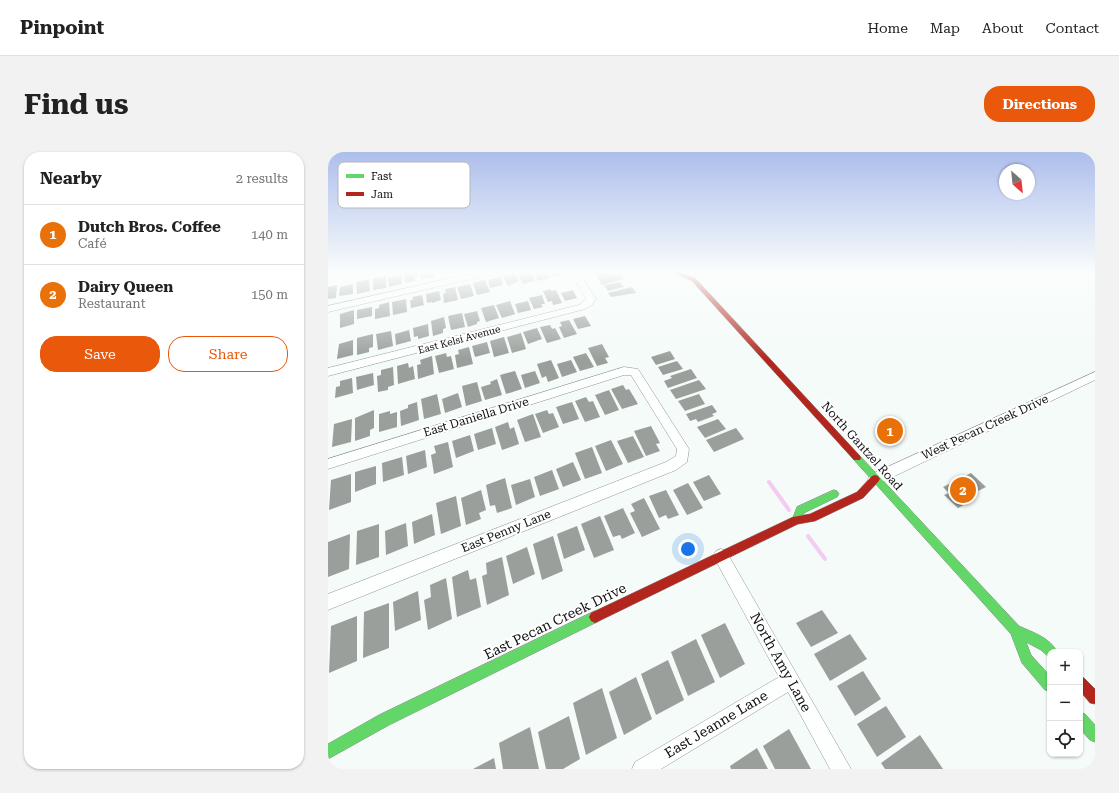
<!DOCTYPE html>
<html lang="en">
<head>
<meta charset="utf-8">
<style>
  :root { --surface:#fff; --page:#f2f2f2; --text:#222; --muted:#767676; --line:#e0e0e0; --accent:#ea580c }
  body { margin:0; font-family:"Roboto Serif",serif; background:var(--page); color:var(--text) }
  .controls { position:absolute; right:12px; bottom:12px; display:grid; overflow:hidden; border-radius:8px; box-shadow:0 1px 3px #0004 }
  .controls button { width:36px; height:36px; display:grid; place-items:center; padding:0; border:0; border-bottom:1px solid var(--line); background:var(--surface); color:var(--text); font:20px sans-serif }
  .compass { position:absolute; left:671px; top:12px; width:36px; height:36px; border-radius:50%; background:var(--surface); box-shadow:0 1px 3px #0004; rotate:153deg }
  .you { position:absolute; left:360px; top:397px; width:14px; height:14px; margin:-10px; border:3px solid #fff; border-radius:50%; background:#1a73e8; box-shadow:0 0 0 6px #1a73e833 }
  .badge { display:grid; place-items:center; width:26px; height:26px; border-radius:50%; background:var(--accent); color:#fff; font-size:13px; font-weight:700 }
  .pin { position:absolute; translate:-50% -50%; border:2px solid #fff; box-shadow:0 1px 4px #0006 }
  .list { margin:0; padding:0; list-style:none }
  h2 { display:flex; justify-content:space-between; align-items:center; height:52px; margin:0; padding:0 16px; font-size:17px }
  h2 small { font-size:13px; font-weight:400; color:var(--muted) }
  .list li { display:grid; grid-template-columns:26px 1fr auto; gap:12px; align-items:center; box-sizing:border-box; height:60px; padding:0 16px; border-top:1px solid var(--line) }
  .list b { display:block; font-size:15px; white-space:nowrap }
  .list p { margin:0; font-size:13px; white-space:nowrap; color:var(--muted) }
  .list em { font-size:13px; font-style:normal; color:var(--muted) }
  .actions { display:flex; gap:8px; padding:12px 16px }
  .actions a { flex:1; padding:9px 0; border:1px solid var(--accent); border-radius:16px; text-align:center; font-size:14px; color:var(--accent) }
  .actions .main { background:var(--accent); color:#fff }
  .icon { flex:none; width:22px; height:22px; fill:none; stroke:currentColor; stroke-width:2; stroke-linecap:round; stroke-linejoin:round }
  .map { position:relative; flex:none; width:767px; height:617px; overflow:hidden; border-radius:16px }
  header { display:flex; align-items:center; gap:24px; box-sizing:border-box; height:56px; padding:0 20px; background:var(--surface); border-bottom:1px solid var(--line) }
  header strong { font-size:19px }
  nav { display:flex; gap:22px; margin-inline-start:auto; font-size:14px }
  .intro { display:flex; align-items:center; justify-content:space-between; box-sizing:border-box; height:96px; padding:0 24px }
  h1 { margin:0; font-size:28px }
  .button { padding:10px 18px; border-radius:16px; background:var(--accent); color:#fff; font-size:14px; font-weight:700 }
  main { display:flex; gap:24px; padding:0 24px }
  aside { flex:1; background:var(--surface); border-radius:16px; box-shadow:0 1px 3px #0004 }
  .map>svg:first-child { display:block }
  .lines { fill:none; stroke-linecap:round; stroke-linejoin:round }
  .stream { stroke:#f4ccf2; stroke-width:4 }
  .building { fill:#9a9f9c }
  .street-casing { stroke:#929594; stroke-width:1 }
  .fast-casing { stroke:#898c8b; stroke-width:1 }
  .jam-casing { stroke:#898c8b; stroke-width:1 }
  .street { fill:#fdfefe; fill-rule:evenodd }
  .fast { fill:#63d668; fill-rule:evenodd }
  .jam { fill:#b3261e; fill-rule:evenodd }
  .labels { text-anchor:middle; stroke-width:4; stroke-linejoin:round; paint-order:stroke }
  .far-street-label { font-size:10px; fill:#0f0f0f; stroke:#fff }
  .street-label { font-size:12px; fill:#0f0f0f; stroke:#fff }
  .near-street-label { font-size:14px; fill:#0f0f0f; stroke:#fff }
  .key { fill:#fff; stroke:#b7b7b7; stroke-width:1 }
  .key-label { font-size:11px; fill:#0f0f0f }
</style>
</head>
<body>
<header>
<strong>Pinpoint</strong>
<nav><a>Home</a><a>Map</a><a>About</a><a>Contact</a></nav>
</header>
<div class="intro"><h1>Find us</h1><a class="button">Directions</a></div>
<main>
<aside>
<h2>Nearby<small>2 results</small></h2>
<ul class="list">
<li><span class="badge" style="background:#e8710a">1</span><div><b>Dutch Bros. Coffee</b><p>Café</p></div><em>140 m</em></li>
<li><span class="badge" style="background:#e8710a">2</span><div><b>Dairy Queen</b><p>Restaurant</p></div><em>150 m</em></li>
</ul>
<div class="actions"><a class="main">Save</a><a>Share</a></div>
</aside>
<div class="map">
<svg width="767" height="617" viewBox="0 0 767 617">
  <rect width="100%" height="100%" fill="#f4fbf8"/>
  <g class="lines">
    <!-- stream -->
    <g class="stream">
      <path d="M441,330l20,28"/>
      <path d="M480,384l17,23"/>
    </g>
  </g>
  <!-- building -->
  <g class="building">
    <path d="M76,121h13v4l-3,1 1,3 -10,2z"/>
    <path d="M92,121h13l1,4 -13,2z"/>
    <path d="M190,121h13l4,8 -12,3z"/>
    <path d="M206,121h13l3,5 -12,3z"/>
    <path d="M222,121h13l1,2 -12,2z"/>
    <path d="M267,121h19v1l-16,4z"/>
    <path d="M292,121l4,6 -22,6 -4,-6z"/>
    <path d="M187,122l4,7 -11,5 -5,-10z"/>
    <path d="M74,123v9l-13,3 -1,-9z"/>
    <path d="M58,124v12l-13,2v-11z"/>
    <path d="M173,125l2,8 -13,3 -2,-8z"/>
    <path d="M41,127l1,12 -13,3 -1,-12z"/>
    <path d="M157,128l5,12 -13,3 -4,-12z"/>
    <path d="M292,130l4,5 -16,4 -4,-6z"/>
    <path d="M25,132v10l-14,2 1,-9z"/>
    <path d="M142,132l4,12 -13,3 -4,-12z"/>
    <path d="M9,133l-1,13 -8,1v-12z"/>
    <path d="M127,135l3,13 -14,3 -1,-9 3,-1 -1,-4z"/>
    <path d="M304,135l4,6 -25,4 -3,-4z"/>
    <path d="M223,137v2l5,-1 6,13 -9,2 -1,-4 -4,1 -5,-11z"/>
    <path d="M245,138l4,8 -12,3 -4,-8z"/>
    <path d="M111,139l2,9 -9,3v-1l-5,1 -1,-9z"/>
    <path d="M94,143l2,10 -13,3 -1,-8h3l-1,-3z"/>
    <path d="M214,143l3,9h-4l2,3 -9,2 -5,-11z"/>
    <path d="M78,147l1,13 -14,3 -1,-13z"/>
    <path d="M182,149l5,13 -13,4 -6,-13z"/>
    <path d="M200,149l3,9 -13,3 -3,-9z"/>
    <path d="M61,150l1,14 -15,3v-10l4,-1v-3z"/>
    <path d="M166,153l5,13 -13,4 -5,-14z"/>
    <path d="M44,155v9l-15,3v-9z"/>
    <path d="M26,158v14l-14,4v-14z"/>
    <path d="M149,159l3,10 -3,1v2l-9,3 -4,-13z"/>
    <path d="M134,161l3,14 -14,3 -3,-14z"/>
    <path d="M257,164l6,10 -13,3 -5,-10z"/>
    <path d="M116,165l2,11 -3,1v4l-10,3 -2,-15z"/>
    <path d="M241,168l8,14 -13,4 -5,-11 3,-1 -2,-4z"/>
    <path d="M100,172l1,12 -11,3v-3l-4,1 -1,-9z"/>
    <path d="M222,173l2,4 3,-1 6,11 -14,4 -7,-16z"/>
    <path d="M209,176l5,11 -14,5 -5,-12z"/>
    <path d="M81,178l2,11 -15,4 -1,-11z"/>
    <path d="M63,179l2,15 -15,4 -2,-16z"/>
    <path d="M193,181l5,16 -14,4 -5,-16z"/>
    <path d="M45,182v13l-4,1v4l-12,3v-17z"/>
    <path d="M176,185l5,16 -15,4 -4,-16z"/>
    <path d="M25,188v15l-16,4 2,-15z"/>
    <path d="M159,190l3,11 -15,4 -3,-11z"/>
    <path d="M274,192l7,13 -4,1 3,5 -11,3 -9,-18z"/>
    <path d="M141,195l4,17 -16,4 -2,-13 4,-1 -1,-4z"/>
    <path d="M342,199l5,8 -19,6 -5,-8z"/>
    <path d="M118,201l1,4 4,-1 3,13 -15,4 -4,-17z"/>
    <path d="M258,201l8,14 -14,4 -7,-14z"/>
    <path d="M104,204l2,18 -16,5 -1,-14 4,-1 -1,-4z"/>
    <path d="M223,208l8,18 -11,4 -2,-6 -4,2 -5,-14z"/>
    <path d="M243,208l6,12 -15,5 -5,-13z"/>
    <path d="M349,209l6,8 -20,6 -5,-8z"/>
    <path d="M80,211l1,5 4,-2 2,13 -17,5 -1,-18z"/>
    <path d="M65,215l1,18 -6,2v3l-10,2 -1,-16 4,-1v-5z"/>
    <path d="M363,217l6,9 -29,10 -4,-7 8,-3 -2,-2z"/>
    <path d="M187,219l7,18 -16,5 -6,-19z"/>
    <path d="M207,219l5,12 -15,5 -4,-13z"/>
    <path d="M45,221l1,12 -17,5 -1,-13z"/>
    <path d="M24,226l1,15 -18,5 1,-11 4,-1v-5z"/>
    <path d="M169,227l5,16 -17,5 -4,-13 10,-3 -1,-2z"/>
    <path d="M371,228l7,9 -30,10 -6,-9z"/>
    <path d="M149,230l5,19 -16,5 -4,-20z"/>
    <path d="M295,233l3,5 3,-1 9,15 -16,5 -11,-20z"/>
    <path d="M281,238l10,20 -14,5 -10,-20z"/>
    <path d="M130,241l4,14 -17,6 -3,-14z"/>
    <path d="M109,242l4,20 -17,5 -3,-20z"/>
    <path d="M371,242l6,10 -20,7 -7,-10z"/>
    <path d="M258,245l3,5 4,-1 7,16 -15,5 -10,-21z"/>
    <path d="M89,250l2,18 -18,6 -1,-15 8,-3v-3z"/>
    <path d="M244,250l7,17 -16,5 -7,-17z"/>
    <path d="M384,253l5,7 -5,2 2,2 -16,6 -2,-3 -6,2 -4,-7z"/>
    <path d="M46,258v18l-4,2v6l-15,5v-23z"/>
    <path d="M219,258l2,4 4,-1 6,14 -16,6 -8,-19z"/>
    <path d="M62,259v3l7,-2v15l-18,5v-18z"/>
    <path d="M205,262l8,23 -16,5 -8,-22z"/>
    <path d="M24,267l-1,23 -19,5 2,-23z"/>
    <path d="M390,267l8,10 -21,9 -8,-11z"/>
    <path d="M180,270l2,7 4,-2 5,17 -17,6 -7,-23z"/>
    <path d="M559,271l14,14 -10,5 -5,-5 4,-1 -11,-11z"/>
    <path d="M323,274l9,17 -4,1 4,7 -14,5 -12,-25z"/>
    <path d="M164,276l4,16 -18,6 -4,-16z"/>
    <path d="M408,276l8,11 -30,13 -8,-12z"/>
    <path d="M142,283l4,16 -18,7 -4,-17z"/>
    <path d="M305,284l11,21 -16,6 -11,-22z"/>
    <path d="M283,288l12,24 -17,7 -11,-25z"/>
    <path d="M120,290l5,25 -19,7 -3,-19 5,-2 -2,-7z"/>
    <path d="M264,295l10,26 -17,6 -10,-26z"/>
    <path d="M97,298l2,17 -19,7 -2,-18z"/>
    <path d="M74,305l2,18 -21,7 -1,-19z"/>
    <path d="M245,310l8,18 -18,7 -7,-18z"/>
    <path d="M48,314v18l-21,8v-20z"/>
    <path d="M224,318l7,19 -19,7 -6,-19z"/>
    <path d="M643,321l15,14 -16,8 5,4 -17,9 -14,-13 5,-2 -6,-6z"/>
    <path d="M23,322v28l-22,8 2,-30z"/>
    <path d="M381,323l12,19 -17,7 -11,-19z"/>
    <path d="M177,326l7,30 -15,5 -2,-8 -5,1 -4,-21z"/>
    <path d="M202,327l5,18 -19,8 -5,-20z"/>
    <path d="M360,331l15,25 -16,7 -14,-25z"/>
    <path d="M153,338l5,20 -7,3 2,6 -15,6 -5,-27z"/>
    <path d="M338,338l13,25 -11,4 -2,-4 -7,3 -10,-22z"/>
    <path d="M128,344l5,30 -20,8 -5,-31z"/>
    <path d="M316,346l16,31 -18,8 -12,-24 5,-2 -4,-7z"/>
    <path d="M295,356l12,25 -13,6 -2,-4 -7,2 -9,-21z"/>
    <path d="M104,362l3,21 -21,9 -2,-22z"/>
    <path d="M272,364l14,34 -20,8 -13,-34z"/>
    <path d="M78,371l2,23 -22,9 -1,-24z"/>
    <path d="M51,372v33l-23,8 1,-34z"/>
    <path d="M249,374l8,24 -21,9 -7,-25z"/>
    <path d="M22,382l-1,35 -21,8v-35z"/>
    <path d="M225,384l10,35 -21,9 -9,-36z"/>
    <path d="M199,395l8,27 -22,10 -7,-28z"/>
    <path d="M174,405l7,38 -22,10 -5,-29 5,-2 -1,-11z"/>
    <path d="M140,418l2,10 6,-2 5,29 -24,10 -5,-40z"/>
    <path d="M118,426l6,41 -24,11 -4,-30 7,-3 -1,-12z"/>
    <path d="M90,439l3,29 -26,11 -2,-29z"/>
    <path d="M61,451v45l-26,10 1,-46z"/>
    <path d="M494,458l16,23 -27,14 -15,-24z"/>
    <path d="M29,464v45l-28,12 2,-47z"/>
    <path d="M397,471l20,41 -25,14 -19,-43z"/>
    <path d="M522,482l17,25 -37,22 -16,-27z"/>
    <path d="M368,487l19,43 -27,14 -17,-44z"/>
    <path d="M340,508l16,40 -28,15 -15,-41z"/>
    <path d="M535,519l18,28 -26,17 -18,-30z"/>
    <path d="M308,525l16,42 -28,16 -15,-43z"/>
    <path d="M274,536l15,50 -31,17 -13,-52z"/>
    <path d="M558,554l20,31 -29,20 -20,-33z"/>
    <path d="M241,564l11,43 -17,10h-17l-8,-37z"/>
    <path d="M202,575l9,42h-36l-4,-26z"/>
    <path d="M461,577l22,40h-36l-12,-23z"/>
    <path d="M592,583l23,34h-58l-4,-6z"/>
    <path d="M429,596l11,21h-37l-1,-3z"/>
    <path d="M166,606l2,11h-23z"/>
  </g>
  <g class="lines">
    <!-- street casing -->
    <g class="street-casing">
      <g id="street">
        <path d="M145,121h15l-4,3 -156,36v-6z"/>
        <path d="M243,121h8l17,26 -4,6 -7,4 -257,67v-8l251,-63 7,-6z"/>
        <path d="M296,215l14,2 51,80 -2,13 -11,8 -348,140v-16l338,-132 10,-6 1,-7 -46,-74h-7l-296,94v-10z"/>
        <path d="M767,220v8l-215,103 -5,1 -5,-1 -2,-4 2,-4z"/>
        <path d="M393,397l5,2 125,218h-21l-42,-77 -127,77h-29l3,-7 144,-85 -63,-116 -3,-5 3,-5z"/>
      </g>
    </g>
    <!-- fast casing -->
    <g class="fast-casing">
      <g id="fast">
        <path d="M529,302l3,2 159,170c13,6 32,12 38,26h-7v6l-9,-8 -15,-8 5,13 19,21v15l-5,-1 -23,-27 -11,-29 -157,-174 -1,-2 1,-2z"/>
        <path d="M506,338l3,1 2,3 -2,3 -33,16 -3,10 -4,1 -4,-1 -1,-3 5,-13z"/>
        <path d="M267,459l4,2 2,4 -2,4 -210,104 -61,34v-15l51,-29z"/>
        <path d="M752,560l5,2 10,11v17l-5,-2 -10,-11z"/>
      </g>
    </g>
    <!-- jam casing -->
    <g class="jam-casing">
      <g id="jam">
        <path d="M347,121h8l13,6 164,177 1,2 -1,2h-6l-162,-179z"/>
        <path d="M547,323l3,1 2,3 -2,3 -15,16 -48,23 -17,3 -199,97 -4,2 -4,-2 -2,-4 2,-4 202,-96 17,-3 47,-22 15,-16z"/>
        <path d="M752,524l4,2 11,11v15l-5,-1 -10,-12z"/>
      </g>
    </g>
    <!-- street -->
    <use href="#street" class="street"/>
    <!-- fast -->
    <use href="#fast" class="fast"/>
    <!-- jam -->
    <use href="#jam" class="jam"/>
  </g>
  <!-- sky -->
  <linearGradient id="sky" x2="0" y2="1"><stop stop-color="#adbeec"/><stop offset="0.58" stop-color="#fafdfc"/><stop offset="1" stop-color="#fafdfc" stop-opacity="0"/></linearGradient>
  <rect width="767" height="207" fill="url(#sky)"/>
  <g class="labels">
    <!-- far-street labels -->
    <g class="far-street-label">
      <text transform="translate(131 187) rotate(-15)" y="4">East Kelsi Avenue</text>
    </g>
    <!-- street labels -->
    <g class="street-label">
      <text transform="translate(148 265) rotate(-17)" y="4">East Daniella Drive</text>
      <text transform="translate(657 275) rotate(-25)" y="4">West Pecan Creek Drive</text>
      <text transform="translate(534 294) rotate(48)" y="4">North Gantzel Road</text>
      <text transform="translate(178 379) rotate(-22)" y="4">East Penny Lane</text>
    </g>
    <!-- near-street labels -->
    <g class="near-street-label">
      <text transform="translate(227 469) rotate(-26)" y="5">East Pecan Creek Drive</text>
      <text transform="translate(453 510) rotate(61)" y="5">North Amy Lane</text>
      <text transform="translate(388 572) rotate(-31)" y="5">East Jeanne Lane</text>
    </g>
  </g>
  <!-- legend -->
  <rect x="10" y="10" width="132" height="46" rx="6" class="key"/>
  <rect x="18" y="22" width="18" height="4" fill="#63d668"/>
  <rect x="18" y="40" width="18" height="4" fill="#b3261e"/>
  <g class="key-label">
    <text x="43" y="28">Fast</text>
    <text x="43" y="46">Jam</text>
  </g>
</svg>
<div class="controls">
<button>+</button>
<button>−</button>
<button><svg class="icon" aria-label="locate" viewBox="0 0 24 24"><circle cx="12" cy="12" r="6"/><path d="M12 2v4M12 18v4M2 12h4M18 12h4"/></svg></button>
</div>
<svg class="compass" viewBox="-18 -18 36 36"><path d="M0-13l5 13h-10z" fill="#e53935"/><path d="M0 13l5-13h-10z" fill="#767676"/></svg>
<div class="you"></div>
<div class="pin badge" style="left:562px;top:279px;background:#e8710a">1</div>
<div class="pin badge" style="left:635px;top:338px;background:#e8710a">2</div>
</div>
</main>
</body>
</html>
